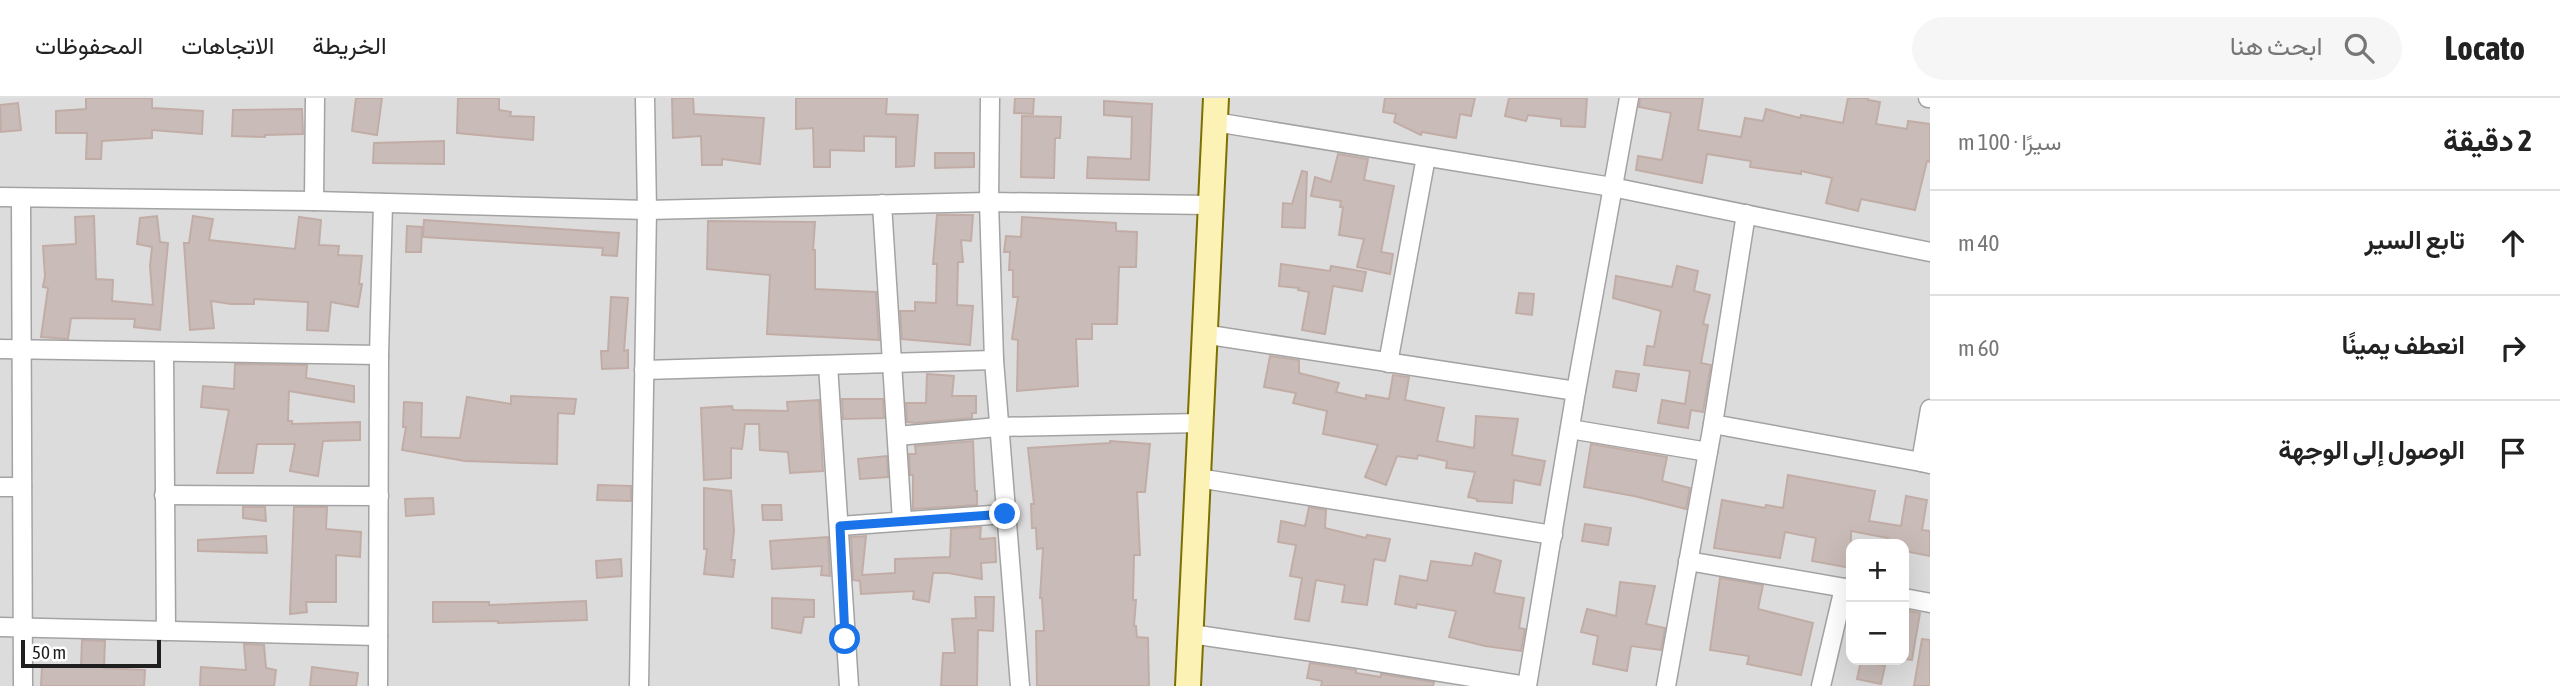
<!DOCTYPE html>
<html lang="ar">
<head>
<meta charset="utf-8">
<style>
  :root { --surface:#fff; --page:#f6f6f6; --text:#222; --muted:#767676; --line:#e0e0e0 }
  body { margin:0; font-family:"Asap Condensed",Vazirmatn,sans-serif; background:var(--page); color:var(--text); direction:rtl }
  .controls { position:absolute; right:21px; bottom:21px; display:grid; overflow:hidden; border-radius:14px; box-shadow:0 7px 28px #0002 }
  .controls button { width:63px; height:63px; display:grid; place-items:center; padding:0; border:0; border-bottom:2px solid var(--line); background:var(--surface); color:var(--text); font:35px sans-serif }
  .scale { position:absolute; left:21px; bottom:18px; width:140px; box-sizing:border-box; padding-left:7px; border:4px solid #1f1f1f; border-top:0; font-size:19px; line-height:24px; white-space:nowrap; color:#1f1f1f; -webkit-text-stroke:5px #fff; paint-order:stroke }
  .stop { position:absolute; width:21px; height:21px; margin:-16px; border:5px solid #1a73e8; border-radius:50%; background:#fff }
  .stop.end { background:#1a73e8; border-color:#fff; box-shadow:0 2px 7px #0008 }
  .list { margin:0; padding:0; list-style:none }
  h2 { display:flex; justify-content:space-between; align-items:center; height:91px; margin:0; padding:0 28px; font-size:30px }
  h2 small { font-size:23px; font-weight:400; color:var(--muted) }
  .list li { display:grid; grid-template-columns:46px 1fr auto; gap:21px; align-items:center; box-sizing:border-box; height:105px; padding:0 28px; border-top:2px solid var(--line) }
  .list b { display:block; font-size:26px; white-space:nowrap }
  .list em { font-size:23px; font-style:normal; color:var(--muted) }
  .icon { flex:none; width:38px; height:38px; fill:none; stroke:currentColor; stroke-width:2; stroke-linecap:round; stroke-linejoin:round }
  .map { position:relative; flex:none; width:1930px; height:588px; overflow:hidden; direction:ltr }
  header { display:flex; align-items:center; gap:42px; box-sizing:border-box; height:98px; padding:0 35px; background:var(--surface); border-bottom:2px solid var(--line) }
  header strong { font-size:33px }
  nav { display:flex; gap:38px; margin-inline-start:auto; font-size:24px }
  .search { width:490px; height:63px; background:var(--page); display:flex; align-items:center; gap:18px; box-sizing:border-box; padding:0 24px; border-radius:38px; color:var(--muted); font-size:26px }
  main { display:flex }
  aside { flex:1; background:var(--surface) }
  .map>svg:first-child { display:block }
  .residential { fill:#dddcdc; fill-rule:evenodd }
  .building { fill:#c8bbb8; stroke:#c2ada6; stroke-width:2 }
  .lines { fill:none; stroke-linecap:round; stroke-linejoin:round }
  .minor-casing { stroke:#a3a3a3; stroke-width:21 }
  .secondary-casing { stroke:#7b7000; stroke-width:28 }
  .minor { stroke:#fff; stroke-width:18 }
  .secondary { stroke:#fcf2b6; stroke-width:24 }
  .route { stroke:#1a73e8; stroke-width:9 }
</style>
</head>
<body>
<header>
<strong>Locato</strong>
<div class="search"><svg class="icon" aria-label="search" viewBox="0 0 24 24"><circle cx="10" cy="10" r="6"/><path d="M15 15l6 6"/></svg>ابحث هنا</div>
<nav><a>الخريطة</a><a>الاتجاهات</a><a>المحفوظات</a></nav>
</header>
<main>
<aside>
<h2>2 دقيقة<small>سيرًا · 100 m</small></h2>
<ul class="list">
<li><svg class="icon" aria-label="ahead" viewBox="0 0 24 24"><path d="M12 20V5M6 11l6-6 6 6"/></svg><div><b>تابع السير</b></div><em>40 m</em></li>
<li><svg class="icon" aria-label="right" viewBox="0 0 24 24"><path d="M7 20v-9h11M14 6l5 5-5 5"/></svg><div><b>انعطف يمينًا</b></div><em>60 m</em></li>
<li><svg class="icon" aria-label="arrive" viewBox="0 0 24 24"><path d="M6 21V4h12l-3 4 3 4H6"/></svg><div><b>الوصول إلى الوجهة</b></div></li>
</ul>
</aside>
<div class="map">
<svg width="1930" height="588" viewBox="0 0 1930 588">
  <rect width="100%" height="100%" fill="#f0eae5"/>
  <!-- residential -->
  <path class="residential" d="M0,0h1930v588h-1930zM1851,446h53v116h-53z"/>
  <!-- building -->
  <g class="building">
    <path d="M86,0h66v10l51,3 -1,23 -50,-4v8l-50,3 -1,18h-15l1,-26h-31v-22l30,-2z"/>
    <path d="M356,0h26l-5,37 -25,-4z"/>
    <path d="M458,0h41v12l12,2 -1,4 24,1 -1,23 -76,-7z"/>
    <path d="M672,0h21l1,16 70,4 -4,46 -38,-5v6h-20l-1,-29 -28,2z"/>
    <path d="M796,0h91l-1,16 32,1 -4,51 -18,1v-30l-32,-1v15l-34,-1v17h-16l-1,-39 -17,1z"/>
    <path d="M1015,0h19l-1,16 -19,-1z"/>
    <path d="M1385,0h90l-4,18 -11,-2 -4,24 -34,-6 -1,3 -27,-13 2,-8 -13,-2z"/>
    <path d="M1509,0h78l-2,29 -24,-1v-7l-33,-4 -2,6 -21,-5z"/>
    <path d="M1640,0h63l-5,32 43,7 4,-19 18,3 3,-12 34,9 1,-3 42,8 5,-25h20v2l12,2 -4,22 31,5 1,-8 22,3v38l-3,-1 -12,49 -54,-11 -3,12 -32,-8 6,-25 -31,-7v3l-51,-7 1,-6 -44,-7 -5,29 -66,-13 2,-14 24,4 9,-47 -32,-6z"/>
    <path d="M1104,3l48,3 -3,76 -62,-2 1,-21 43,2 1,-42 -28,-2z"/>
    <path d="M18,5l3,27 -20,2 -1,-27z"/>
    <path d="M302,11l1,25 -38,1v2l-33,-1 1,-26z"/>
    <path d="M1022,18l39,1 -1,21h-5l-1,40 -33,-1z"/>
    <path d="M444,43v23l-71,-1 1,-20z"/>
    <path d="M935,55h39v14l-39,1z"/>
    <path d="M1338,56l30,5 -4,21 30,6 -13,66 12,2 -3,20 -33,-7 7,-28 -25,-4 4,-28h-3l1,-6 -30,-5 4,-19 16,5z"/>
    <path d="M1302,73l5,1 -2,56 -23,-1 1,-24 9,1z"/>
    <path d="M937,117h36l-2,26 -10,-1 2,22h-5l-1,43 16,1 -3,39 -68,-6 -2,-28h15v-9l21,1 1,-39h-4z"/>
    <path d="M94,118l2,63 17,1 -1,21 41,4 -3,-39 2,-19 -15,-3 3,-26 17,-2 3,26 8,1 -8,87 -26,-3 1,-8 -64,-1 -3,21 -27,-2 7,-49 -5,-1 2,-11 -2,-30 33,-2 -1,-27z"/>
    <path d="M193,118l20,3 -4,21 86,9 4,-32 22,3 -2,25 20,1 -1,9 24,1 -3,28h3l-4,23 -27,-5 -3,29 -21,-1 1,-28 -54,-3v5h-23l-20,-3 3,27 -24,2 -6,-87h5z"/>
    <path d="M1022,119l94,6v8l21,1 -1,35h-17l-2,57h-25v15h-16l2,47 -61,5 1,-51 -6,-1 6,-42h-5v-27h-4l1,-18h-6l2,-16 15,1z"/>
    <path d="M424,122l195,13 -2,23 -15,-1 1,-7 -180,-11z"/>
    <path d="M708,123l107,1 -2,28h2v39l61,3 3,48 -112,-6 3,-59 -63,-6z"/>
    <path d="M407,128l15,1 -1,25h-15z"/>
    <path d="M1281,166l49,7 1,-5 35,6 -4,19 -29,-5 -8,48 -23,-4 7,-38 -11,-2 1,-2 -20,-2z"/>
    <path d="M1677,168l21,5 -4,20 16,4 -7,29 5,1 -7,38 10,2 -8,47 -12,-2 -3,18 -30,-5 4,-23 23,4 5,-33 -46,-6 3,-19 7,1 7,-36 -48,-13 3,-22 56,11z"/>
    <path d="M1519,195l15,1 -2,21 -16,-2z"/>
    <path d="M611,199l17,1 -4,53 4,-1v18l-26,1 -1,-18h7z"/>
    <path d="M1270,258l29,4v13l40,10 -3,9 30,7v-4l23,4 4,-24 16,2 -4,23 39,8 -7,33 37,7 2,-32 42,3 -6,36 33,6 -5,24 -26,-5 -2,23 -35,-2v-2l-9,-2 7,-25 -29,-4 1,-7 -29,-6 -1,4 -20,-3 -11,29 -21,-8 13,-32 -55,-11 4,-23 -34,-8 3,-10 -32,-6z"/>
    <path d="M235,266l72,1 -1,13 48,8v16l-65,-11 -1,30h4v3l68,-2v18l-37,1 -5,35 -28,-5 5,-27h-38l-4,29h-36l12,-63 -28,-3 2,-21 31,3z"/>
    <path d="M1616,273l23,3 -3,17 -23,-4z"/>
    <path d="M927,276l27,2 -2,20h24v17h-4v5l-57,5 -8,-1 -1,-19h20z"/>
    <path d="M511,298l65,3 -2,15 -16,-1 -1,51 -92,-3 -63,-11 4,-23h-3l1,-25 18,1 -1,34 39,1 7,-41 44,7z"/>
    <path d="M842,301h41l1,19 -41,1z"/>
    <path d="M819,302l4,71 -33,2 -2,-21 -28,-2 -1,-26h-14l-3,25 -11,-1v30l-27,2 -3,-72 31,-2 1,4 55,1 -1,-9z"/>
    <path d="M973,343l2,50h2v14l-64,4v-34h-3l-1,-21h7l-1,-8z"/>
    <path d="M1110,343l40,3 -5,48h-8l3,63h-6l-1,45h3l-2,26h2l1,11 11,1 1,48h-112l-1,-55h8l-2,-33h-2l3,-50 -6,1 -1,-21h-4l-1,-24h3l-6,-56 82,-5z"/>
    <path d="M1591,346l76,13 -5,24 28,7 -4,21 -52,-13 -50,-9z"/>
    <path d="M887,358l1,21 -28,2 -2,-20z"/>
    <path d="M1788,377l87,16 -6,30 32,5 5,-30 21,4 -5,30 8,1v25l-26,-5v-7h-17l1,-6 -37,-7v37l-39,-7 4,-23 -31,-6 -5,26 -66,-10 8,-48 43,8 1,-3 17,3z"/>
    <path d="M598,387l33,1v15l-34,-1z"/>
    <path d="M704,390l27,3 3,40 -3,29h4l-2,17 -29,-3 3,-25h-3z"/>
    <path d="M433,400l1,16 -28,2 -1,-17z"/>
    <path d="M762,407h19l1,15h-19z"/>
    <path d="M243,409h22l1,14 -23,-3z"/>
    <path d="M294,409h33l-1,22 35,3 -1,25 -24,-2v47h-30l1,10 -17,2z"/>
    <path d="M1309,409l17,3 -1,18 41,10 1,-3 23,4 -5,22 -11,-2 -7,46 -25,-3 3,-17 -29,-5 -7,41 -14,-2 7,-41 -12,-2 6,-31 -18,-3 3,-21 24,5z"/>
    <path d="M1585,426l26,4 -3,17 -26,-4z"/>
    <path d="M981,429l-1,12 15,-1 1,24 -15,1 1,16 -34,-6h-15l-4,29 -16,-3 1,-8 -53,3 -1,-13 -7,-1 -2,-43 15,-1 -4,39 33,-2v-14l55,-2 1,-28z"/>
    <path d="M266,438l1,17 -69,-2v-11z"/>
    <path d="M828,439l2,39 -9,-1 1,-9 -50,3 -2,-28z"/>
    <path d="M1475,455l26,8 -7,32 30,5 -5,30 6,1 -4,22 -36,-5 -36,-9 7,-26 -39,-7 -1,4 -21,-4 5,-28 27,5 4,-20 41,5z"/>
    <path d="M621,461l1,17 -25,2 -1,-17z"/>
    <path d="M1720,480l43,7 -5,24 55,14 -12,52 -54,-11 2,-8 -39,-6z"/>
    <path d="M1620,484l35,4 -9,38 19,4 -4,22 -30,-4 -4,25 -34,-7 5,-28 -17,-4 6,-23 29,7z"/>
    <path d="M975,499h19l-1,34 -15,-1 -1,56h-36l2,-33h12l-3,-34 24,-1z"/>
    <path d="M772,500l42,2v17h-10l-3,16 -29,-5z"/>
    <path d="M586,503l1,19 -89,3v-2l-65,1v-20h56v3z"/>
    <path d="M1904,512l16,3 -8,47 -8,-1z"/>
    <path d="M1922,541l8,1v46h-16z"/>
    <path d="M82,542l23,1 -1,27 41,2 -1,16h-103l1,-20h39z"/>
    <path d="M244,546l20,1 2,23 10,2 -2,16h-74l1,-19 45,3z"/>
    <path d="M1861,563l24,5 -4,18 -24,-5z"/>
    <path d="M1310,565l46,7v3l25,4v-3l53,8 -1,4h-112l1,-5 -15,-3z"/>
    <path d="M312,569l46,6 -2,13h-46z"/>
  </g>
  <g class="lines">
    <!-- minor casing -->
    <g class="minor-casing">
      <g id="minor">
        <path d="M990,0l-1,104 5,158 26,326"/>
        <path d="M1928,0h2"/>
        <path d="M1215,24l397,65 318,65"/>
        <path d="M0,99l314,4 333,9 342,-8 221,3"/>
        <path d="M21,100l2,488"/>
        <path d="M314,103l1,-103"/>
        <path d="M882,106l20,317"/>
        <path d="M1746,116l-33,210 208,38"/>
        <path d="M1203,236l373,57"/>
        <path d="M0,251l379,6"/>
        <path d="M164,254l2,279"/>
        <path d="M1388,265l38,-206"/>
        <path d="M828,267l21,321"/>
        <path d="M644,272l350,-10"/>
        <path d="M1570,331l138,23"/>
        <path d="M897,338l101,-9 202,-4"/>
        <path d="M1930,366l-9,-2 9,-53"/>
        <path d="M1198,380l355,57"/>
        <path d="M0,389h22"/>
        <path d="M164,397l215,1"/>
        <path d="M840,428l165,-12"/>
        <path d="M1688,463l163,28"/>
        <path d="M1904,500l26,5"/>
        <path d="M0,529l378,9"/>
        <path d="M1191,536l163,24 173,28 49,-295 53,-293"/>
        <path d="M378,588l1,-331 4,-152"/>
        <path d="M639,588l8,-476 -2,-112"/>
        <path d="M1666,588l47,-262"/>
        <path d="M1821,588l23,-98"/>
      </g>
    </g>
    <!-- secondary casing -->
    <g class="secondary-casing">
      <path id="secondary" d="M1188,588l28,-588"/>
    </g>
    <!-- minor -->
    <use href="#minor" class="minor"/>
    <!-- secondary -->
    <use href="#secondary" class="secondary"/>
  </g>
  <g class="lines">
    <!-- route -->
    <path class="route" d="M845,541l-5,-113 165,-12"/>
  </g>
</svg>
<div class="controls">
<button>+</button>
<button>−</button>
</div>
<div class="scale">50 m</div>
<div class="stop" style="left:845px;top:541px"></div>
<div class="stop end" style="left:1005px;top:416px"></div>
</div>
</main>
</body>
</html>
